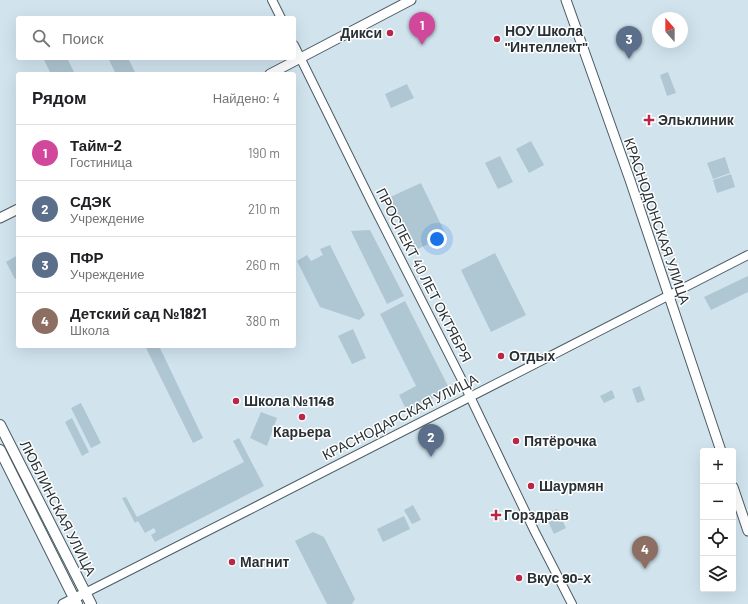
<!DOCTYPE html>
<html lang="ru">
<head>
<meta charset="utf-8">
<style>
  :root { --surface:#fff; --page:#f2f2f2; --text:#202124; --muted:#757577; --line:#e0e0e0; --accent:#b82746 }
  body { margin:0; font-family:Barlow,sans-serif; background:var(--page); color:var(--text) }
  .controls { position:absolute; right:12px; bottom:12px; display:grid; overflow:hidden; border-radius:4px; box-shadow:0 4px 16px #0002 }
  .controls button { width:36px; height:36px; display:grid; place-items:center; padding:0; border:0; border-bottom:1px solid var(--line); background:var(--surface); color:var(--text); font:20px sans-serif }
  .compass { position:absolute; left:652px; top:12px; width:36px; height:36px; border-radius:50%; background:var(--surface); box-shadow:0 4px 16px #0002; rotate:339deg }
  .you { position:absolute; left:437px; top:239px; width:14px; height:14px; margin:-10px; border:3px solid #fff; border-radius:50%; background:#1a73e8; box-shadow:0 0 0 6px #1a73e833 }
  .badge { display:grid; place-items:center; width:26px; height:26px; border-radius:50%; background:var(--accent); color:#fff; font-size:13px; font-weight:700 }
  .pin { position:absolute; translate:-50% -33px; filter:drop-shadow(0 1px 2px #0008) }
  .pin::after { content:''; position:absolute; top:21px; width:14px; height:12px; background:inherit; clip-path:polygon(0 0,100% 0,50% 100%) }
  .list { margin:0; padding:0; list-style:none }
  h2 { display:flex; justify-content:space-between; align-items:center; height:52px; margin:0; padding:0 16px; font-size:17px }
  h2 small { font-size:13px; font-weight:400; color:var(--muted) }
  .list li { display:grid; grid-template-columns:26px 1fr auto; gap:12px; align-items:center; box-sizing:border-box; height:56px; padding:0 16px; border-top:1px solid var(--line) }
  .list b { display:block; font-size:15px; white-space:nowrap }
  .list p { margin:0; font-size:13px; white-space:nowrap; color:var(--muted) }
  .list em { font-size:13px; font-style:normal; color:var(--muted) }
  .icon { flex:none; width:22px; height:22px; fill:none; stroke:currentColor; stroke-width:2; stroke-linecap:round; stroke-linejoin:round }
  .map { position:relative; flex:none; width:748px; height:604px; overflow:hidden }
  .search { position:absolute; background:var(--surface); box-shadow:0 4px 16px #0002; left:16px; top:16px; width:280px; height:44px; display:flex; align-items:center; gap:10px; box-sizing:border-box; padding:0 14px; border-radius:4px; color:var(--muted); font-size:15px }
  .panel { position:absolute; background:var(--surface); box-shadow:0 4px 16px #0002; left:16px; top:72px; width:280px; height:276px; border-radius:4px }
  .map>svg:first-child { display:block }
  .green { fill:#aec7d3 }
  .lines { fill:none; stroke-linecap:round; stroke-linejoin:round }
  .tertiary-casing { stroke:#4b5b63; stroke-width:10 }
  .secondary-casing { stroke:#4b5b63; stroke-width:11 }
  .primary-casing { stroke:#4b5b63; stroke-width:12 }
  .tertiary { stroke:#fff; stroke-width:8 }
  .secondary { stroke:#fff; stroke-width:9 }
  .primary { stroke:#fff; stroke-width:10 }
  .poi-dot { fill:#b82746; stroke:#fff; stroke-width:1.5 }
  .labels { text-anchor:middle; stroke-width:3; stroke-linejoin:round; paint-order:stroke }
  .poi-label { font-size:14px; font-weight:bold; fill:#293134; stroke:#fff; text-anchor:start }
  .street-label { font-size:14px; fill:#293134; stroke:#fff }
</style>
</head>
<body>
<div class="map">
<svg width="748" height="604" viewBox="0 0 748 604">
  <rect width="100%" height="100%" fill="#d1e4ee"/>
  <!-- green -->
  <g class="green">
    <path d="M43,58h24l8,16h-24z"/>
    <path d="M108,58h20l8,16h-20z"/>
    <path d="M668,72l8,21 -9,3 -7,-21z"/>
    <path d="M407,84l7,14 -23,10 -6,-14z"/>
    <path d="M531,141l13,24 -15,8 -13,-24z"/>
    <path d="M500,156l13,26 -15,7 -13,-26z"/>
    <path d="M725,157l5,16 -17,6 -6,-16z"/>
    <path d="M731,174l4,13 -18,6 -4,-13z"/>
    <path d="M421,183l25,52 -32,16 -26,-53z"/>
    <path d="M370,230l34,66 -17,8 -36,-73z"/>
    <path d="M330,245l35,70 -6,5 -39,-13 -23,-46 10,-6 4,6 12,-6 -3,-6z"/>
    <path d="M495,253l31,62 -35,17 -30,-62z"/>
    <path d="M18,255v23l-3,1 -9,-17z"/>
    <path d="M748,276v16l-37,18 -7,-13z"/>
    <path d="M405,301l45,89 -43,21 -8,-16 17,-9 -36,-72z"/>
    <path d="M353,329l13,29 -14,6 -14,-28z"/>
    <path d="M145,346h14l44,92 -10,5z"/>
    <path d="M640,386l5,14 -8,3 -5,-14z"/>
    <path d="M612,390l3,8 -11,5 -4,-7z"/>
    <path d="M81,403l20,40 -10,5 -20,-40z"/>
    <path d="M261,412l16,6 -10,28 -17,-8z"/>
    <path d="M72,418l17,34 -7,4 -17,-34z"/>
    <path d="M239,438l25,48 -109,56 -4,-7 5,-3 -2,-4 -9,5 -7,-12 -3,2 -13,-25 4,-1 11,20 107,-55 -11,-21z"/>
    <path d="M413,505l8,15 -9,4 -8,-14z"/>
    <path d="M557,509l9,19 -12,6 -9,-19z"/>
    <path d="M404,516l6,13 -27,13 -6,-13z"/>
    <path d="M313,532l11,5 31,62 -3,5h-25l-32,-63z"/>
  </g>
  <g class="lines">
    <!-- tertiary casing -->
    <g class="tertiary-casing">
      <g id="tertiary">
        <path d="M272,0l9,18"/>
        <path d="M294,45l79,160 91,179 71,148 37,72"/>
        <path d="M85,593l162,-82 501,-256"/>
      </g>
    </g>
    <!-- secondary casing -->
    <g class="secondary-casing">
      <g id="secondary">
        <path d="M566,0l64,180 91,271"/>
        <path d="M270,74l141,-74"/>
        <path d="M0,218l18,-9"/>
        <path d="M733,487l15,44"/>
        <path d="M63,604l22,-11"/>
      </g>
    </g>
    <!-- primary casing -->
    <g class="primary-casing">
      <g id="primary">
        <path d="M0,425l91,179"/>
        <path d="M0,450l77,154"/>
      </g>
    </g>
    <!-- tertiary -->
    <use href="#tertiary" class="tertiary"/>
    <!-- secondary -->
    <use href="#secondary" class="secondary"/>
    <!-- primary -->
    <use href="#primary" class="primary"/>
  </g>
  <!-- markers -->
  <g class="poi-dot">
    <circle cx="390" cy="33" r="4"/>
    <circle cx="497" cy="39" r="4"/>
    <path d="M647 114h4v4h4v4h-4v4h-4v-4h-4v-4h4z"/>
    <circle cx="501" cy="356" r="4"/>
    <circle cx="236" cy="401" r="4"/>
    <circle cx="302" cy="417" r="4"/>
    <circle cx="516" cy="441" r="4"/>
    <circle cx="531" cy="486" r="4"/>
    <path d="M494 509h4v4h4v4h-4v4h-4v-4h-4v-4h4z"/>
    <circle cx="232" cy="562" r="4"/>
    <circle cx="519" cy="578" r="4"/>
  </g>
  <g class="labels">
    <!-- poi labels -->
    <g class="poi-label">
      <text x="505" y="36">НОУ Школа<tspan x="505" dy="16">"Интеллект"</tspan></text>
      <text x="382" y="38" text-anchor="end">Дикси</text>
      <text x="658" y="125">Эльклиник</text>
      <text x="509" y="361">Отдых</text>
      <text x="244" y="406">Школа №1148</text>
      <text x="302" y="437" text-anchor="middle">Карьера</text>
      <text x="524" y="446">Пятёрочка</text>
      <text x="539" y="491">Шаурмян</text>
      <text x="504" y="520">Горздрав</text>
      <text x="240" y="567">Магнит</text>
      <text x="527" y="583">Вкус 90-х</text>
    </g>
    <!-- street labels -->
    <g class="street-label">
      <text transform="translate(657 221) rotate(71)" y="5">КРАСНОДОНСКАЯ УЛИЦА</text>
      <text transform="translate(424 275) rotate(63)" y="5">ПРОСПЕКТ 40 ЛЕТ ОКТЯБРЯ</text>
      <text transform="translate(400 417) rotate(-27)" y="5">КРАСНОДАРСКАЯ УЛИЦА</text>
      <text transform="translate(58 508) rotate(63)" y="5">ЛЮБЛИНСКАЯ УЛИЦА</text>
    </g>
  </g>
</svg>
<div class="controls">
<button>+</button>
<button>−</button>
<button><svg class="icon" aria-label="locate" viewBox="0 0 24 24"><circle cx="12" cy="12" r="6"/><path d="M12 2v4M12 18v4M2 12h4M18 12h4"/></svg></button>
<button><svg class="icon" aria-label="layers" viewBox="0 0 24 24"><path d="M12 4l9 5-9 5-9-5zM3 14l9 5 9-5"/></svg></button>
</div>
<svg class="compass" viewBox="-18 -18 36 36"><path d="M0-13l5 13h-10z" fill="#e53935"/><path d="M0 13l5-13h-10z" fill="#757577"/></svg>
<div class="you"></div>
<div class="pin badge" style="left:422px;top:45px;background:#d1479c">1</div>
<div class="pin badge" style="left:431px;top:457px;background:#5c6f8a">2</div>
<div class="pin badge" style="left:629px;top:59px;background:#5c6f8a">3</div>
<div class="pin badge" style="left:645px;top:569px;background:#8d6e63">4</div>
<div class="search"><svg class="icon" aria-label="search" viewBox="0 0 24 24"><circle cx="10" cy="10" r="6"/><path d="M15 15l6 6"/></svg>Поиск</div>
<section class="panel">
<h2>Рядом<small>Найдено: 4</small></h2>
<ul class="list">
<li><span class="badge" style="background:#d1479c">1</span><div><b>Тайм-2</b><p>Гостиница</p></div><em>190 m</em></li>
<li><span class="badge" style="background:#5c6f8a">2</span><div><b>СДЭК</b><p>Учреждение</p></div><em>210 m</em></li>
<li><span class="badge" style="background:#5c6f8a">3</span><div><b>ПФР</b><p>Учреждение</p></div><em>260 m</em></li>
<li><span class="badge" style="background:#8d6e63">4</span><div><b>Детский сад №1821</b><p>Школа</p></div><em>380 m</em></li>
</ul>
</section>
</div>
</body>
</html>
